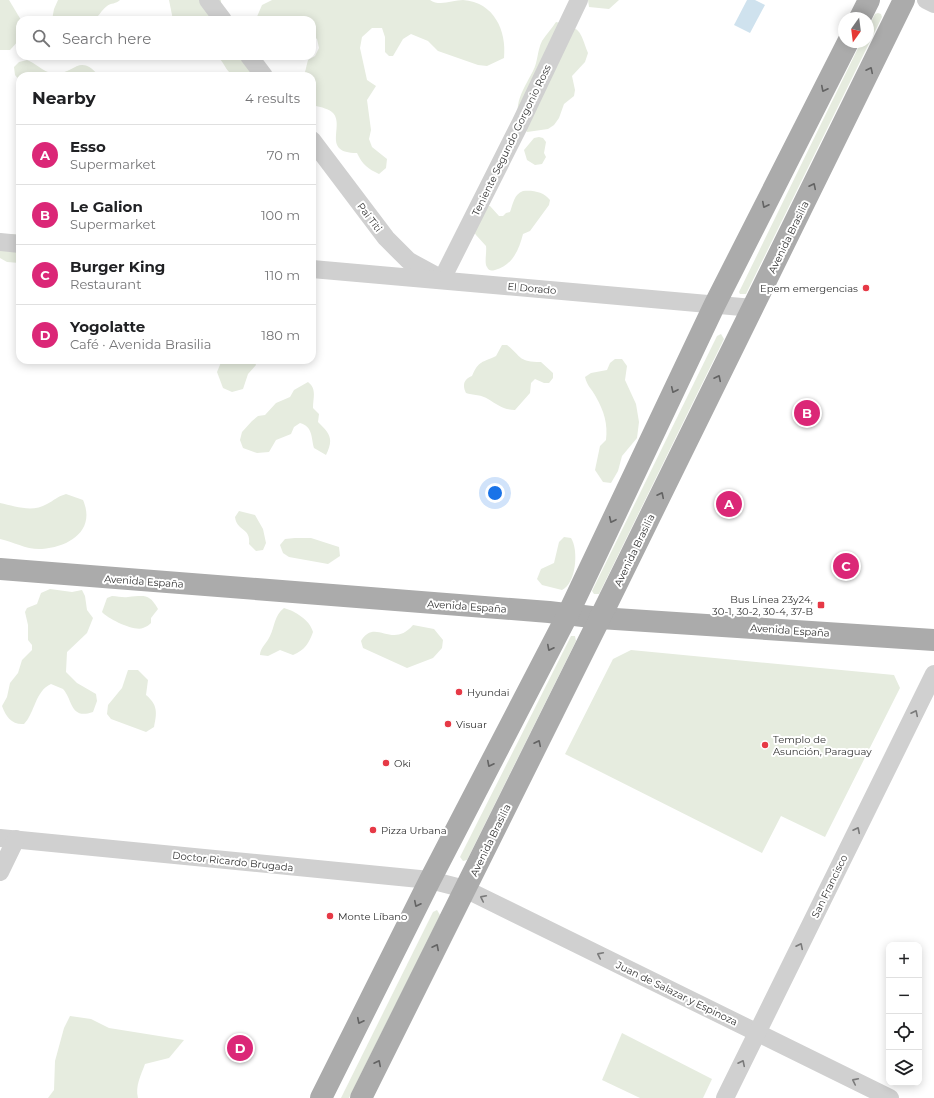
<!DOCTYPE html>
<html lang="en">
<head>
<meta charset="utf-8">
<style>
  :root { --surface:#fff; --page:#f6f6f6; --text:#202124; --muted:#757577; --line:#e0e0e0; --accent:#db2777 }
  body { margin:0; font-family:Montserrat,sans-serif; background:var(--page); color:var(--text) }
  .controls { position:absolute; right:12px; bottom:12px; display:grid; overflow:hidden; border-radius:8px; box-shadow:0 2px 10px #0003 }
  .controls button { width:36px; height:36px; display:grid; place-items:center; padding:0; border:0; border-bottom:1px solid var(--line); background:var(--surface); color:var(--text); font:20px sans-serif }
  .compass { position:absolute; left:838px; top:12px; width:36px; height:36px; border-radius:50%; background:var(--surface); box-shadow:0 2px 10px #0003; rotate:194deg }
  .you { position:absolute; left:495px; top:493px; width:14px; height:14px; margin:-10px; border:3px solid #fff; border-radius:50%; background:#1a73e8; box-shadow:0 0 0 6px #1a73e833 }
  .badge { display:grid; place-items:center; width:26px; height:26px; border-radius:50%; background:var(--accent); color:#fff; font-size:13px; font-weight:700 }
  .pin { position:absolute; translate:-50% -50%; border:2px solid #fff; box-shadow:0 1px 4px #0006 }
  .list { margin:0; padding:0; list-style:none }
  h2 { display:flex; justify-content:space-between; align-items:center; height:52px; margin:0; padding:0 16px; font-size:17px }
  h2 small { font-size:13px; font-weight:400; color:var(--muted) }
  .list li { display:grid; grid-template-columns:26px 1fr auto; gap:12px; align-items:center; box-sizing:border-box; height:60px; padding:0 16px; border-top:1px solid var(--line) }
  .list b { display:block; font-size:15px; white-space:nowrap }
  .list p { margin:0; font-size:13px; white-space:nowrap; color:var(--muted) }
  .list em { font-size:13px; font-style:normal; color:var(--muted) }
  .icon { flex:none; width:22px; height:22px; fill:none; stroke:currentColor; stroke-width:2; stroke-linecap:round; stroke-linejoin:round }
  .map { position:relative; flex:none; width:934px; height:1098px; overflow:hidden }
  .search { position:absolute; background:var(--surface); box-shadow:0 2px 10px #0003; left:16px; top:16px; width:300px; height:44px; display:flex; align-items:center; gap:10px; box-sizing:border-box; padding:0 14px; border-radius:12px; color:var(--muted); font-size:15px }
  .panel { position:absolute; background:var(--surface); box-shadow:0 2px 10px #0003; left:16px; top:72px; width:300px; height:292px; border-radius:12px }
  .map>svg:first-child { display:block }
  .green { fill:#e6ecdf }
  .water { fill:#cfe2ee }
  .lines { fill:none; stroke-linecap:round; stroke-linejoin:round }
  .minor { stroke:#d0d0d0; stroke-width:18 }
  .primary { stroke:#ababab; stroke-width:22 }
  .oneway { stroke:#636363 }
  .oneway2 { stroke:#7a7a7a }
  .poi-dot { fill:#e63946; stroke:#fff; stroke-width:1.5 }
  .labels { text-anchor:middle; stroke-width:4; stroke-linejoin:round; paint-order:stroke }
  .street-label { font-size:10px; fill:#333; stroke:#fff }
  .poi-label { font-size:10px; fill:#333; stroke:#fff; text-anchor:start }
</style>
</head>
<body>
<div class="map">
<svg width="934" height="1098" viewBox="0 0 934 1098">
  <rect width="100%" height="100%" fill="#fff"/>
  <!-- green -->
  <g class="green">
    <path d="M0,0h9l12,20 -1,19 -10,11h-10z"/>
    <path d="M58,0h62c-4,4 -9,3 -13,6 -7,5 -7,11 -15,14h-40l2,-11z"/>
    <path d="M169,0h52v20h-48z"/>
    <path d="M272,0h158c10,7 22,0 33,0 31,2 44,31 41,58l-17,8 -9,-1 -40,-14 -10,-10 -17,-7 -8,5 -10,17h-4l-4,-4v-15l-3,-9h-10l-10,9 -2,11 7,32 9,6 -9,14 4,30 -2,9 3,8 15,12 -1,9 -7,6c-11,-5 -17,-10 -22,-21 -36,0 -12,-27 -24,-40 -4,-4 -12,-6 -17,-7l-4,-9v-21h-8l4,-16 7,-4 4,-8 -2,-9 -5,-4v-15l-56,-1 6,-14z"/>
    <path d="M588,0h31l-10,9 -20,-2z"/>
    <path d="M878,13l3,1 1,3 -136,277h-6l-1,-2 122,-250h7v-14l7,-14z"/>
    <path d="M556,22c26,6 23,8 32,31l-3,9 -13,14 3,14 -1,6 -10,8 -5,14 -5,7 -6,4 -21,3c-19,-21 -5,-40 6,-61 5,-9 4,-20 9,-30 4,-6 10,-13 14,-19z"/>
    <path d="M216,56h41l11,20c-10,0 -30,4 -38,-3 -6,-6 -7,-13 -14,-17z"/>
    <path d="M27,60c9,3 16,12 25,13 22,4 26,-22 47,3h-79l-1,4 -4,-5 -1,-8 5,-5z"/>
    <path d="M539,137l4,1 3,4 -2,11 2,4 -4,7 -7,1 -8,-5 -3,-10 10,-12z"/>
    <path d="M523,191c10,-1 21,1 27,9l-1,5 -19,26 -7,3c-4,16 -11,32 -28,36 -4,1 -6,1 -8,-3 -3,-4 0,-15 -1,-21l-10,-11 -7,-11 6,-18h15l9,10h4l3,-3 4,-1c3,-8 4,-18 13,-21z"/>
    <path d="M13,234l7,1v28l-13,-1 -7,-4v-11l7,-12z"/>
    <path d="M721,334l3,5 -125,255h-5l-2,-3 125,-255z"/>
    <path d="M502,345h5c15,12 11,17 34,17l12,11v5l-4,5h-5l-9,-4 -4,4 -1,10 -15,17c-11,0 -19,-6 -27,-11 -5,-4 -16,-4 -22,-6 -4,-8 -2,-14 6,-17 7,-16 10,-13 24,-20z"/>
    <path d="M615,359h7l5,7 -2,14 11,24 3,18 -2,16 -15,18 -4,15 -7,12 -8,-1 -8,-12 5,-24 6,-6c2,-16 -2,-29 -10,-43 -4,-8 -9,-11 -11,-20l6,-4 16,-3 3,-7z"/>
    <path d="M222,360h32l2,5 -8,9 -5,15 -11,3 -9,-4 -6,-16z"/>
    <path d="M308,382c9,7 5,15 5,26l6,6 -1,8c12,12 16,16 8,33l-12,-7c-3,-11 -1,-21 -14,-25l-6,4 -3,7 -15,6 -7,12 -12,1 -14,-5 -3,-8 2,-8 10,-11 6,-5 7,-1 11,-12 14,-6 4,-7z"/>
    <path d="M66,494l17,6c13,30 -13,47 -41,49 -15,1 -28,-7 -42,-10v-36c15,3 32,10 47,1 8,-4 9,-7 19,-10z"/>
    <path d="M239,511l16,4 8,14 3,14 -3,7 -7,1 -7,-7c2,-17 -12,-12 -14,-27z"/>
    <path d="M564,537l7,1c8,12 5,46 -9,52l-20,-5 -5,-6 4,-10 13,-6 5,-21z"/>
    <path d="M295,538h16l28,9 1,9 -12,8 -39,-7 -6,-4 -3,-8 5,-6z"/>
    <path d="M50,589l22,3 10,-2 3,6 2,14 6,8 -6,15 -20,19 -1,20 11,11 19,11 1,7 -4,11c-23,8 -20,-12 -30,-23l-12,-5c-16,7 -16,29 -27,40 -12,1 -18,-7 -22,-18l5,-9 3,-14 8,-10 4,-13 10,-10v-5l-4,-5v-15l-3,-13 2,-4 10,-4 4,-11z"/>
    <path d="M112,596c6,0 11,2 16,1 16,-1 21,-4 30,12l-7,9v5c-2,2 -5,4 -8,5 -8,4 -35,-9 -41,-16l5,-14z"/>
    <path d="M284,608c11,3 26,12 29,24 -4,11 -8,18 -20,23l-13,-5 -12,6 -8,-1c0,-7 7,-12 10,-19 5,-10 4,-20 14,-28z"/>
    <path d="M413,625l21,4 9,11 -1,8 -9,10 -26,10 -44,-20 -2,-7c14,-24 31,9 52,-16z"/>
    <path d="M571,636h4l1,5 -109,219 -4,1 -3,-4z"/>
    <path d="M631,650l263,25 6,13 -75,149 -44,-21 -19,37 -197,-99 48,-95z"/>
    <path d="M128,670h10l10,10 -2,15c12,10 11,18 8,32l-8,5 -35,-13 -4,-5 1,-9 14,-17z"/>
    <path d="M437,910l3,5 -91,183h-8l92,-186z"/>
    <path d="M70,1016l21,3 18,9 75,12 -15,18 -24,6c-4,11 -10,22 -7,34h-90l6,-8 1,-29 9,-33z"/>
    <path d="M622,1033l90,46 -9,19h-63l-38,-18z"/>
  </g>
  <!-- water -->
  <path class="water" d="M747,0h8l10,5 -15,28 -16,-8z"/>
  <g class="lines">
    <!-- minor -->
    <g class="minor">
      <path d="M208,0l15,20"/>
      <path d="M926,0l8,4"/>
      <path d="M249,56l15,20"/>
      <path d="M312,140l74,98 23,23 33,18 78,-155 59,-124"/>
      <path d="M0,242l20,2"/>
      <path d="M312,269l441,39"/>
      <path d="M0,838l430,42 35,9 425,209"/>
      <path d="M0,872l16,-33"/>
      <path d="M725,1098l209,-424"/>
    </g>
    <!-- primary -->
    <g class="primary">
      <path d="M860,18l9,-18"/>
      <path d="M0,569l549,43 51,6 334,22"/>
      <path d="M321,1098l109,-218 138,-266 147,-310 133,-262"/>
      <path d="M361,1098l239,-480 304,-618"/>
    </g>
  </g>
  <!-- one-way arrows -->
  <defs><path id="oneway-chevron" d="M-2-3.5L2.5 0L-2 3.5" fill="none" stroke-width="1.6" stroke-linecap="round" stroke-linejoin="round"/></defs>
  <g class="oneway">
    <use href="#oneway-chevron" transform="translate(870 70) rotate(-64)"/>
    <use href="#oneway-chevron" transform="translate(824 89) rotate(117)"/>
    <use href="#oneway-chevron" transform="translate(813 186) rotate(-64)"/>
    <use href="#oneway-chevron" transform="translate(765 205) rotate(117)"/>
    <use href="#oneway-chevron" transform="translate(718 378) rotate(-64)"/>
    <use href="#oneway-chevron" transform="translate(674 390) rotate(115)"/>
    <use href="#oneway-chevron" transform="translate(661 495) rotate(-64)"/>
    <use href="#oneway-chevron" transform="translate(612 520) rotate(115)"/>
    <use href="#oneway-chevron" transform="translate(550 648) rotate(117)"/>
    <use href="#oneway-chevron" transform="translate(538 743) rotate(-64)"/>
    <use href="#oneway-chevron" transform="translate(490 764) rotate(117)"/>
    <use href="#oneway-chevron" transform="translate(417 904) rotate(116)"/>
    <use href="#oneway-chevron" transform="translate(436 947) rotate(-63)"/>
    <use href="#oneway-chevron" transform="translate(360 1021) rotate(116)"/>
    <use href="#oneway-chevron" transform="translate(378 1063) rotate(-63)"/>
  </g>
  <g class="oneway2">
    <use href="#oneway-chevron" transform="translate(915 713) rotate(-64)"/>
    <use href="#oneway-chevron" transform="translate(857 830) rotate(-64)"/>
    <use href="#oneway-chevron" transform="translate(483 898) rotate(-154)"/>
    <use href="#oneway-chevron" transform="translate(800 946) rotate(-64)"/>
    <use href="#oneway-chevron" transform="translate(600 955) rotate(-154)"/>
    <use href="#oneway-chevron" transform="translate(742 1063) rotate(-64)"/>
    <use href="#oneway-chevron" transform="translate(855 1081) rotate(-154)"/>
  </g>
  <!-- markers -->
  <g class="poi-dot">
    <circle cx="866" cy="288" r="4"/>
    <rect x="817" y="601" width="8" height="8" rx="2"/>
    <circle cx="459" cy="692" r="4"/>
    <circle cx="448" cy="724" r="4"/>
    <circle cx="765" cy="745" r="4"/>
    <circle cx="386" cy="763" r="4"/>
    <circle cx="373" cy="830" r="4"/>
    <circle cx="330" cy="916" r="4"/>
  </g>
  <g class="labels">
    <!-- street labels -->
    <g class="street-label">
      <text transform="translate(511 140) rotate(-64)" y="4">Teniente Segundo Gorgonio Ross</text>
      <text transform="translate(370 217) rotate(53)" y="4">Pai Titi</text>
      <text transform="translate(788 237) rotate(-64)" y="4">Avenida Brasilia</text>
      <text transform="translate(532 288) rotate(5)" y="4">El Dorado</text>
      <text transform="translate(634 550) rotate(-64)" y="4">Avenida Brasilia</text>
      <text transform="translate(144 581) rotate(4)" y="4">Avenida España</text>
      <text transform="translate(467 606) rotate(4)" y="4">Avenida España</text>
      <text transform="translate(790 630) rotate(4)" y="4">Avenida España</text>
      <text transform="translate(490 840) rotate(-64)" y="4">Avenida Brasilia</text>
      <text transform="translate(233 861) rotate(6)" y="4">Doctor Ricardo Brugada</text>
      <text transform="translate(829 886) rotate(-64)" y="4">San Francisco</text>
      <text transform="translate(677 993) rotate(26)" y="4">Juan de Salazar y Espinoza</text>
    </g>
    <!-- poi labels -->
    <g class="poi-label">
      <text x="858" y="292" text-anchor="end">Epem emergencias</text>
      <text x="813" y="603" text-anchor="end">Bus Línea 23y24,<tspan x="813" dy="12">30-1, 30-2, 30-4, 37-B</tspan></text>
      <text x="467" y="696">Hyundai</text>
      <text x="456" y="728">Visuar</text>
      <text x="773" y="743">Templo de<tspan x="773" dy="12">Asunción, Paraguay</tspan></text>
      <text x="394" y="767">Oki</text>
      <text x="381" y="834">Pizza Urbana</text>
      <text x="338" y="920">Monte Líbano</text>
    </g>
  </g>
</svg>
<div class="controls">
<button>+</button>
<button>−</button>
<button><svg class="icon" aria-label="locate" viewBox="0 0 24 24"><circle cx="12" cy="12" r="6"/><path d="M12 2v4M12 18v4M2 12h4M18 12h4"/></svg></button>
<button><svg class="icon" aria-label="layers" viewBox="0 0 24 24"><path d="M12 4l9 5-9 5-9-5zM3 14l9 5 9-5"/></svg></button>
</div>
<svg class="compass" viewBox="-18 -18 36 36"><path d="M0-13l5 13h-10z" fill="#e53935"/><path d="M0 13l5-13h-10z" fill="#757577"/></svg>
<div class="you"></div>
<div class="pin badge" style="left:729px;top:504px">A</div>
<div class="pin badge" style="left:807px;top:413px">B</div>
<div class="pin badge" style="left:846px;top:566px">C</div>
<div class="pin badge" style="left:240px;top:1048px">D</div>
<div class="search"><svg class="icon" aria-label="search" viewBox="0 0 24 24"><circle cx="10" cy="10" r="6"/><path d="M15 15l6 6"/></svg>Search here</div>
<section class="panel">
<h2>Nearby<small>4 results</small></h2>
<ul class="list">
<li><span class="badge">A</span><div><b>Esso</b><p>Supermarket</p></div><em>70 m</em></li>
<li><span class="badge">B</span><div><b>Le Galion</b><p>Supermarket</p></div><em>100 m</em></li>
<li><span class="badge">C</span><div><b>Burger King</b><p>Restaurant</p></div><em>110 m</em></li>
<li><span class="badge">D</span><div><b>Yogolatte</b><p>Café · Avenida Brasilia</p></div><em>180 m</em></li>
</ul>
</section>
</div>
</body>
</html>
